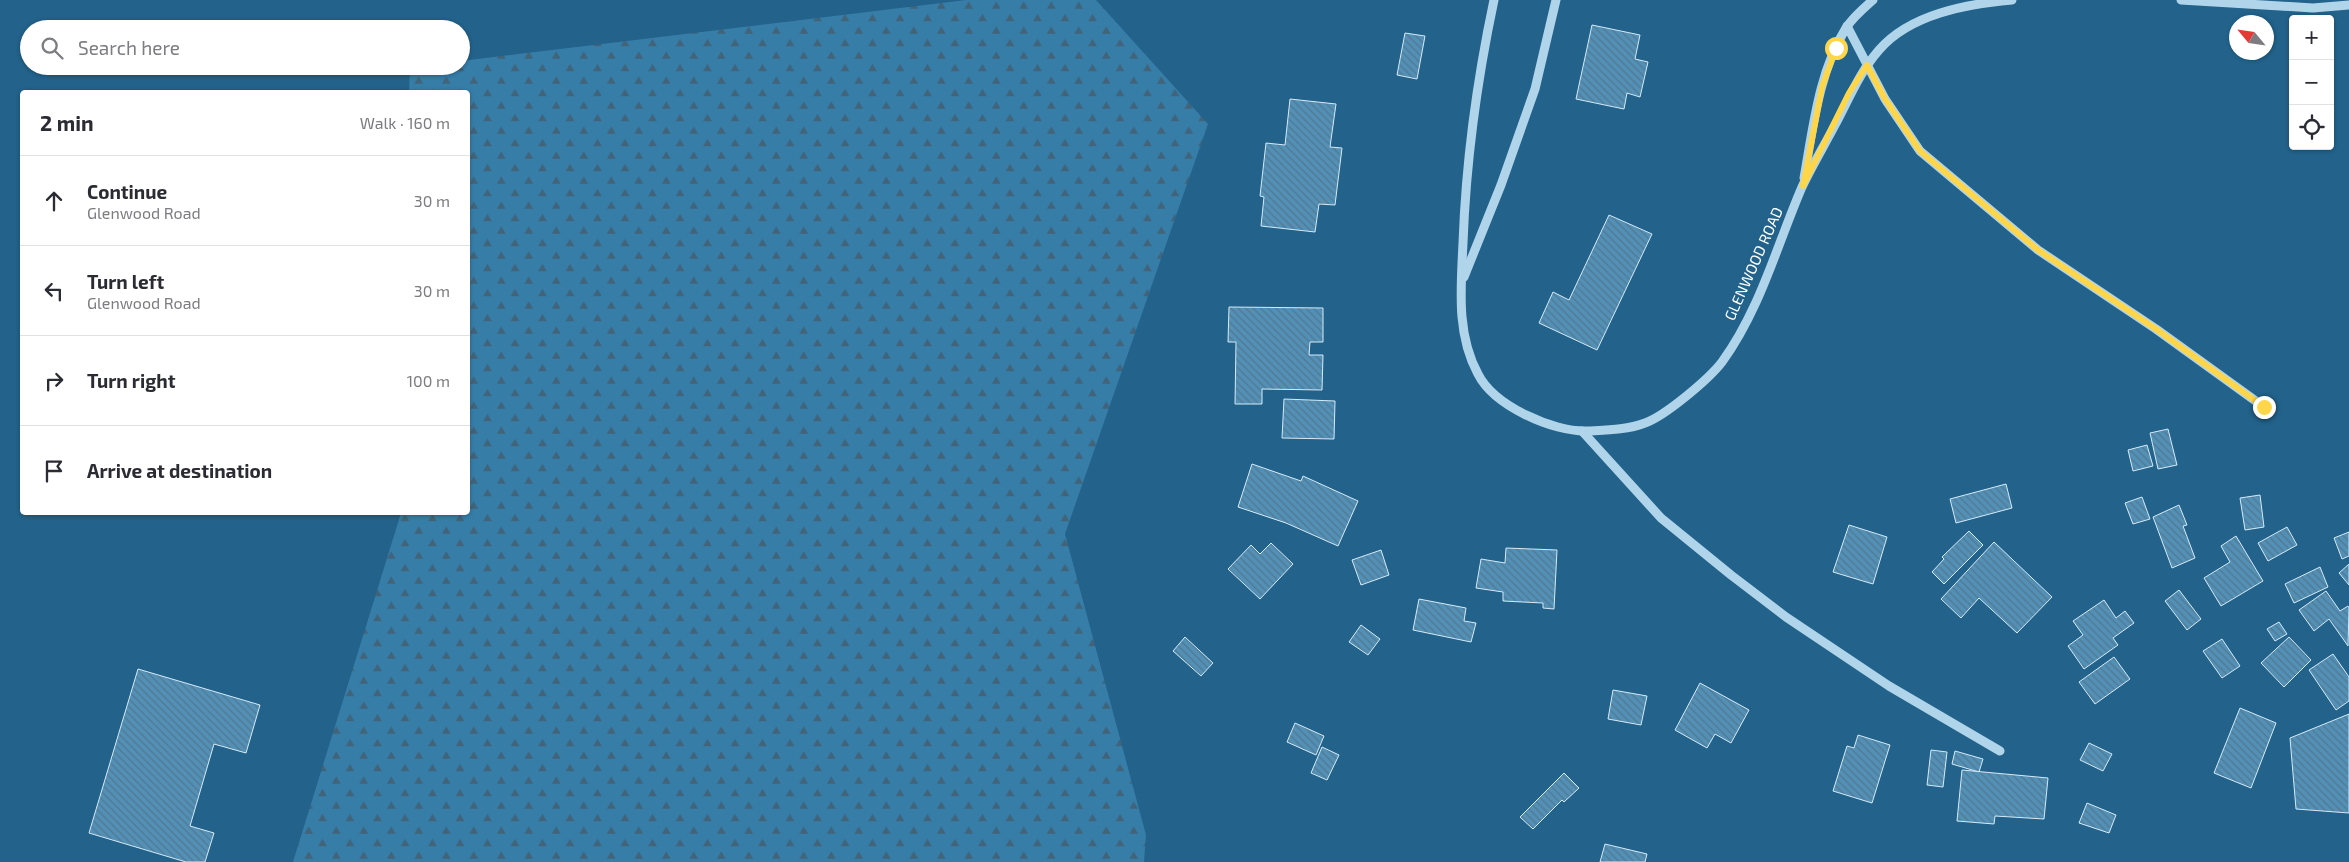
<!DOCTYPE html>
<html lang="en">
<head>
<meta charset="utf-8">
<style>
  :root { --surface:#fff; --page:#f7f7f7; --text:#2b2b33; --muted:#7c7c81; --line:#e1e1e2 }
  body { margin:0; font-family:"Exo 2",sans-serif; background:var(--page); color:var(--text) }
  .controls { position:absolute; right:15px; top:15px; display:grid; overflow:hidden; border-radius:5px; box-shadow:0 1px 4px #0004 }
  .controls button { width:45px; height:45px; display:grid; place-items:center; padding:0; border:0; border-bottom:1px solid var(--line); background:var(--surface); color:var(--text); font:25px sans-serif }
  .compass { position:absolute; left:2229px; top:15px; width:45px; height:45px; border-radius:50%; background:var(--surface); box-shadow:0 1px 4px #0004; rotate:299deg }
  .stop { position:absolute; width:15px; height:15px; margin:-11px; border:4px solid #ffd54a; border-radius:50%; background:#fff }
  .stop.end { background:#ffd54a; border-color:#fff; box-shadow:0 1px 5px #0008 }
  .list { margin:0; padding:0; list-style:none }
  h2 { display:flex; justify-content:space-between; align-items:center; height:65px; margin:0; padding:0 20px; font-size:21px }
  h2 small { font-size:16px; font-weight:400; color:var(--muted) }
  .list li { display:grid; grid-template-columns:32px 1fr auto; gap:15px; align-items:center; box-sizing:border-box; height:90px; padding:0 20px; border-top:1px solid var(--line) }
  .list b { display:block; font-size:19px; white-space:nowrap }
  .list p { margin:0; font-size:16px; white-space:nowrap; color:var(--muted) }
  .list em { font-size:16px; font-style:normal; color:var(--muted) }
  .icon { flex:none; width:28px; height:28px; fill:none; stroke:currentColor; stroke-width:2; stroke-linecap:round; stroke-linejoin:round }
  .map { position:relative; flex:none; width:2349px; height:862px; overflow:hidden }
  .search { position:absolute; background:var(--surface); box-shadow:0 1px 4px #0004; left:20px; top:20px; width:450px; height:55px; display:flex; align-items:center; gap:12px; box-sizing:border-box; padding:0 18px; border-radius:28px; color:var(--muted); font-size:19px }
  .panel { position:absolute; background:var(--surface); box-shadow:0 1px 4px #0004; left:20px; top:90px; width:450px; height:425px; border-radius:5px }
  .map>svg:first-child { display:block }
  .forest { fill:url(#forest-firs) }
  .building { fill:url(#building-back-hatch); stroke:#d5ebf8 }
  .lines { fill:none; stroke-linecap:round; stroke-linejoin:round }
  .minor { stroke:#b0d5eb; stroke-width:9 }
  .route { stroke:#ffd54a; stroke-width:6 }
  .labels { text-anchor:middle; stroke-width:5; stroke-linejoin:round; paint-order:stroke }
  .street-label { font-size:15px; fill:#fff; stroke:#22628b }
</style>
</head>
<body>
<div class="map">
<svg width="2349" height="862" viewBox="0 0 2349 862">
  <defs>
    <pattern id="forest-firs" width="22" height="20" patternUnits="userSpaceOnUse" patternTransform="scale(1.25)"><rect width="22" height="20" fill="#367da8"/><path d="M5 1l3.5 6h-7zM16 11l3.5 6h-7z" fill="#41647a"/></pattern>
    <pattern id="building-back-hatch" width="6" height="6" patternUnits="userSpaceOnUse" patternTransform="scale(1.25)"><rect width="6" height="6" fill="#5390b6"/><path d="M-1 5l2 2M0 0l6 6M5-1l2 2" fill="none" stroke="#517891"/></pattern>
  </defs>
  <rect width="100%" height="100%" fill="#22628b"/>
  <!-- forest -->
  <path class="forest" d="M966,0h130l112,124 -143,410 81,301 -2,27h-851l108,-349 67,-1v-420h-59l1,-24 51,-2v-5z"/>
  <!-- building -->
  <g class="building">
    <path d="M1592,25l48,10 -5,24 13,3 -8,35 -13,-4 -3,16 -48,-10z"/>
    <path d="M1405,33l20,3 -8,43 -20,-4z"/>
    <path d="M1290,99l46,5 -6,43 12,1 -7,57 -16,-1 -4,28 -54,-6 3,-29 -4,-1 6,-53 19,2z"/>
    <path d="M1609,215l43,19 -55,116 -58,-27 14,-31 16,8z"/>
    <path d="M1229,307l94,1v34h-13l-1,13h14l-1,35 -60,-1v15h-27l1,-62h-8z"/>
    <path d="M1284,399l51,2 -1,38 -52,-1z"/>
    <path d="M2168,429l9,36 -19,4 -8,-36z"/>
    <path d="M2147,445l6,21 -20,5 -5,-21z"/>
    <path d="M1252,464l49,17 2,-5 55,25 -20,45 -52,-23 -48,-16z"/>
    <path d="M2006,484l6,24 -56,15 -6,-24z"/>
    <path d="M2260,495l4,32 -19,3 -5,-32z"/>
    <path d="M2142,497l8,22 -17,5 -8,-21z"/>
    <path d="M2179,505l8,20 -4,1 12,32 -23,10 -19,-51z"/>
    <path d="M1849,525l38,12 -14,47 -40,-12z"/>
    <path d="M2287,527l10,18 -29,16 -10,-18z"/>
    <path d="M1969,531l14,14 -39,39 -12,-12 12,-13 -2,-2z"/>
    <path d="M2349,532v24l-7,3 -8,-21z"/>
    <path d="M2236,536l27,45 -42,25 -17,-28 26,-16 -9,-16z"/>
    <path d="M1994,542l58,55 -35,36 -38,-35 -18,20 -20,-19z"/>
    <path d="M1271,543l22,21 -33,35 -32,-30 23,-24 9,9z"/>
    <path d="M1506,548l51,2 -3,59 -11,-1v-5l-40,-2v-9l-27,-4 5,-29 24,4z"/>
    <path d="M1381,550l8,25 -28,10 -9,-25z"/>
    <path d="M2349,564v21l-10,-12z"/>
    <path d="M2320,567l8,20 -34,16 -9,-19z"/>
    <path d="M2179,590l22,29 -14,11 -22,-29z"/>
    <path d="M2326,591l14,20 8,-5 1,2 -1,38 -19,-27 -15,12 -15,-21z"/>
    <path d="M1419,599l47,9 -2,13 12,2 -5,19 -58,-12z"/>
    <path d="M2104,600l12,18 9,-7 9,12 -21,15 5,7 -34,24 -16,-23 15,-11 -10,-14z"/>
    <path d="M2279,622l8,12 -12,7 -8,-12z"/>
    <path d="M1361,625l19,14 -12,16 -19,-13z"/>
    <path d="M1185,637l28,26 -12,13 -28,-25z"/>
    <path d="M2289,637l22,23 -27,27 -23,-24z"/>
    <path d="M2222,639l18,27 -18,12 -19,-27z"/>
    <path d="M2333,654l16,23v24l-13,9 -27,-40z"/>
    <path d="M2114,657l16,22 -35,25 -16,-22z"/>
    <path d="M138,669l122,36 -14,48 -32,-9 -24,82 24,7 -9,29h-19l-97,-29z"/>
    <path d="M1700,683l49,27 -18,33 -16,-9 -8,14 -32,-18z"/>
    <path d="M1613,690l34,6 -6,29 -33,-6z"/>
    <path d="M2240,708l36,15 -25,65 -37,-15z"/>
    <path d="M2349,714v99l-53,-4 -6,-71z"/>
    <path d="M1295,723l29,13 -8,19 -29,-13z"/>
    <path d="M1858,735l32,10 -18,58 -39,-12 14,-45 7,2z"/>
    <path d="M2089,743l23,11 -9,17 -23,-11z"/>
    <path d="M1322,747l17,8 -12,25 -16,-7z"/>
    <path d="M1931,750l16,2 -4,35 -16,-2z"/>
    <path d="M1955,751l28,8 -4,13 -27,-8z"/>
    <path d="M1962,770l86,8 -4,41 -49,-3 -1,8 -37,-3z"/>
    <path d="M1564,773l15,15 -15,14 -2,-2 -29,29 -13,-12z"/>
    <path d="M2087,803l29,12 -7,18 -30,-10z"/>
    <path d="M1605,844l42,10 -2,8h-45z"/>
  </g>
  <g class="lines">
    <!-- minor -->
    <g class="minor">
      <path d="M1494,0c-17,80 -28,160 -31,243 -2,44 -7,91 15,131 16,32 75,58 109,57 19,-1 40,-1 58,-8 20,-7 64,-44 77,-61 38,-52 55,-117 80,-175 10,-21 22,-41 33,-62 14,-26 24,-52 44,-75 31,-36 88,-46 133,-50"/>
      <path d="M2181,0l132,8 36,-3"/>
      <path d="M1847,26l38,73 35,52 118,99 118,79 108,78"/>
      <path d="M1804,178c9,-50 15,-107 42,-150 7,-11 18,-20 27,-28"/>
      <path d="M1464,277l37,-92 34,-96 21,-89"/>
      <path d="M1582,431l79,87 70,57 55,42 103,69 111,65"/>
    </g>
  </g>
  <g class="lines">
    <!-- route -->
    <path class="route" d="M1836,48l-14,39 -19,99 46,-93 18,-28 18,34 35,52 118,99 118,79 108,78"/>
  </g>
  <g class="labels">
    <!-- street labels -->
    <g class="street-label">
      <text transform="translate(1754 264) rotate(-66)" y="5">GLENWOOD ROAD</text>
    </g>
  </g>
</svg>
<div class="controls">
<button>+</button>
<button>−</button>
<button><svg class="icon" aria-label="locate" viewBox="0 0 24 24"><circle cx="12" cy="12" r="6"/><path d="M12 2v4M12 18v4M2 12h4M18 12h4"/></svg></button>
</div>
<svg class="compass" viewBox="-18 -18 36 36"><path d="M0-13l5 13h-10z" fill="#e53935"/><path d="M0 13l5-13h-10z" fill="#7c7c81"/></svg>
<div class="stop" style="left:1836px;top:48px"></div>
<div class="stop end" style="left:2264px;top:407px"></div>
<div class="search"><svg class="icon" aria-label="search" viewBox="0 0 24 24"><circle cx="10" cy="10" r="6"/><path d="M15 15l6 6"/></svg>Search here</div>
<section class="panel">
<h2>2 min<small>Walk · 160 m</small></h2>
<ul class="list">
<li><svg class="icon" aria-label="ahead" viewBox="0 0 24 24"><path d="M12 20V5M6 11l6-6 6 6"/></svg><div><b>Continue</b><p>Glenwood Road</p></div><em>30 m</em></li>
<li><svg class="icon" aria-label="left" viewBox="0 0 24 24"><path d="M17 20v-9H6M10 6l-5 5 5 5"/></svg><div><b>Turn left</b><p>Glenwood Road</p></div><em>30 m</em></li>
<li><svg class="icon" aria-label="right" viewBox="0 0 24 24"><path d="M7 20v-9h11M14 6l5 5-5 5"/></svg><div><b>Turn right</b></div><em>100 m</em></li>
<li><svg class="icon" aria-label="arrive" viewBox="0 0 24 24"><path d="M6 21V4h12l-3 4 3 4H6"/></svg><div><b>Arrive at destination</b></div></li>
</ul>
</section>
</div>
</body>
</html>
